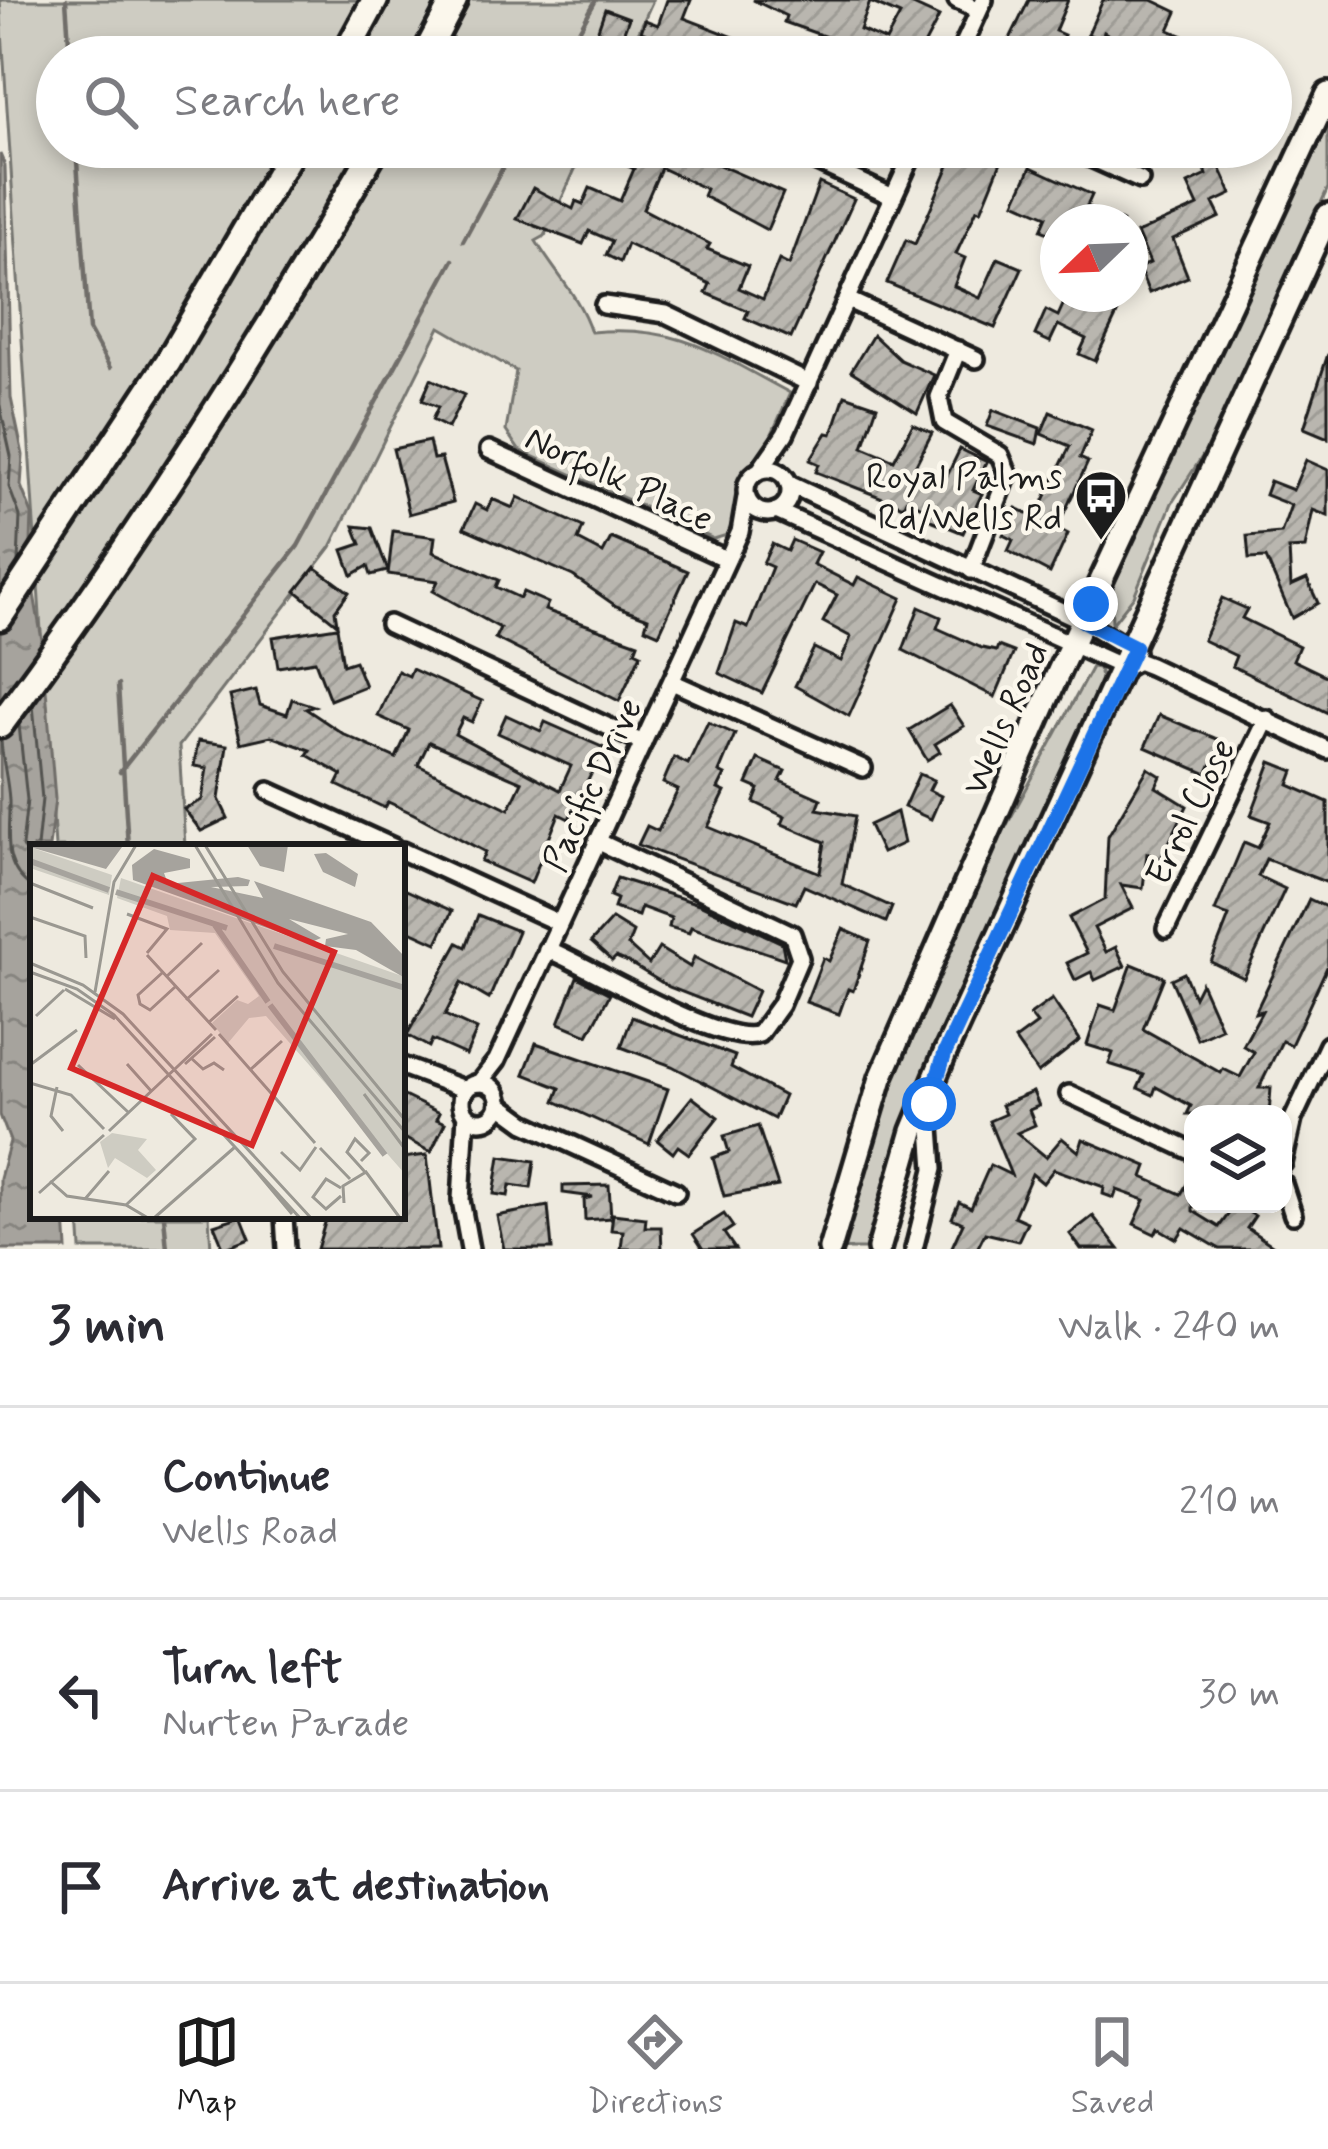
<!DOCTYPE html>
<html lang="en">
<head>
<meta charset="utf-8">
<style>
  :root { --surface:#fff; --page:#f2f2f3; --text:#2b2b33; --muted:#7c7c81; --line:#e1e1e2; --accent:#1c1c1c }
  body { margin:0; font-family:Mynerve,sans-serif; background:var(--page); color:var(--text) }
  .controls { position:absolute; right:36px; bottom:36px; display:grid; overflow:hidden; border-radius:24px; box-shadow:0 6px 18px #0003 }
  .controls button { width:108px; height:108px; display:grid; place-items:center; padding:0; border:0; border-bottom:3px solid var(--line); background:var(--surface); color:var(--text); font:60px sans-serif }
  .compass { position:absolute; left:1040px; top:204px; width:108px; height:108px; border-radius:50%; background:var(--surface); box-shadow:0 6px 18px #0003; rotate:247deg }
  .stop { position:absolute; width:36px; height:36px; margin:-27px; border:9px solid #1a73e8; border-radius:50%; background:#fff }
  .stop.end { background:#1a73e8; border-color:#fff; box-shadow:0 3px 12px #0008 }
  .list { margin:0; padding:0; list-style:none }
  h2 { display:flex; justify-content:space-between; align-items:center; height:156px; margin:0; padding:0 48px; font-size:51px }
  h2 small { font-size:39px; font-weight:400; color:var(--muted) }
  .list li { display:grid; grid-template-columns:78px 1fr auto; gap:36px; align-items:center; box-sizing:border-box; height:192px; padding:0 48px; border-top:3px solid var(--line) }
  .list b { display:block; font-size:45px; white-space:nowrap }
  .list p { margin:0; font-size:39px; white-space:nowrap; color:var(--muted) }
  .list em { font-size:39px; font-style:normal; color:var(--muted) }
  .icon { flex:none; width:66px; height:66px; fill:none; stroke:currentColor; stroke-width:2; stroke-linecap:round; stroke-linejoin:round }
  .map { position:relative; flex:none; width:1328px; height:1249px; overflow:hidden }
  .search { position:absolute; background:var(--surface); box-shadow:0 6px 18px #0003; left:36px; right:36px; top:36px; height:132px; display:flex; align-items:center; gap:30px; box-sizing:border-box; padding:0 42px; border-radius:66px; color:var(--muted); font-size:45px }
  .sheet { height:732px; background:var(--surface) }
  nav { display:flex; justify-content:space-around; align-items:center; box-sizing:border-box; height:168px; border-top:3px solid var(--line); background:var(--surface); font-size:33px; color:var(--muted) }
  nav a { display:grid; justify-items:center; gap:6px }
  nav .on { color:var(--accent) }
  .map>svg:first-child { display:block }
  .green { fill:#ceccc2; stroke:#75746f; stroke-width:3 }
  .water { fill:url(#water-ripples); stroke:#6f6d69; stroke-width:3 }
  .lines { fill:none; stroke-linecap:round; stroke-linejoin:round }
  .shore { stroke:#535250; stroke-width:3 }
  .stream { stroke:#6f6d69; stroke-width:4.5 }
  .building { fill:url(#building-hatch); stroke:#1c1c1c; stroke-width:3; fill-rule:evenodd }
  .minor-casing { stroke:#1c1c1c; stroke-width:24 }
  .major-casing { stroke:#1c1c1c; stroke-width:30 }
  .highway-casing { stroke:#1c1c1c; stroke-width:33 }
  .minor { stroke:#fbf7ec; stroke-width:15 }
  .major { stroke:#fbf7ec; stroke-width:21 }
  .highway { stroke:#fbf7ec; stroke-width:24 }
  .route { stroke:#1a73e8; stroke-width:15 }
  .labels { text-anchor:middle; stroke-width:9; stroke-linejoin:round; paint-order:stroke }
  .poi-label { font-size:36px; fill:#1c1c1c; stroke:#fbf7ec; text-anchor:end }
  .street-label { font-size:36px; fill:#1c1c1c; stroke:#fbf7ec }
  .inset-river { fill:none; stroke:#a6a39d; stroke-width:6 }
  .inset-road { fill:none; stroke:#9a9891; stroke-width:3 }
  .view { fill:#d62828; fill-opacity:0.15; stroke:#d62828; stroke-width:6 }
  .inset-edge { fill:none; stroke:#1c1c1c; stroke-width:6 }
</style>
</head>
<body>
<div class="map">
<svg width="1328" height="1249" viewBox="0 0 1328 1249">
  <defs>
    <pattern id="water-ripples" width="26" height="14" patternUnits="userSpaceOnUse" patternTransform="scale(3)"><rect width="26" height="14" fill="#a6a39d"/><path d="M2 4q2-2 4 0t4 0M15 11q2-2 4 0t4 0" fill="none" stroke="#86847f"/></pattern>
    <pattern id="building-hatch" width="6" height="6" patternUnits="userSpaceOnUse" patternTransform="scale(3)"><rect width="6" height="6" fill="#b9b6af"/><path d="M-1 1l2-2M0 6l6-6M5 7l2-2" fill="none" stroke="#9e9c96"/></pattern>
  </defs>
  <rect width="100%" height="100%" fill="#eeeadf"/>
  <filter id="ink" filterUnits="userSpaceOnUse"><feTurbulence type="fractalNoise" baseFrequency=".00833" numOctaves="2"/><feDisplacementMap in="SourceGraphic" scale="24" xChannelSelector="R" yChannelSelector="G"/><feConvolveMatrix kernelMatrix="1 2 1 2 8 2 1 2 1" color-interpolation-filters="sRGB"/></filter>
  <g filter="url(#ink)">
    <!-- green -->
    <g class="green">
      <path d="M0,0h653l-26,57h-570v90h528l-40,89 -9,5c19,32 44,56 55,91 88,-8 125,22 199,61l-63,142 -13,4 -195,-89 -13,-19 10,-60 -76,-44 -109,220 -152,199 6,101h-130z"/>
      <path d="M1328,114v74l-121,261 -35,54 -38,93 -22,28 -1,-31 24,-66z"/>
      <path d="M1092,667l7,1 3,16 -229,565h-34l18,-71 48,-140 83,-178z"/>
      <path d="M79,1216h130l2,33h-130z"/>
    </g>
    <!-- water -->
    <path class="water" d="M0,154l5,12 6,232 12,57 -2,31 11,28 -2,57 12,69 13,159 -6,48h-16v369h32l2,33h-67v-71l10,-37 -10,-26z"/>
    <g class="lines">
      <!-- shore -->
      <g class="shore">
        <path d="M0,406l11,50 -2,31 11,29 -2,46"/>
        <path d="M33,705l9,94 -5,48"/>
        <path d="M19,725l8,75 -5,46 11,22"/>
        <path d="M1,740c1,20 7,40 8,60 1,36 -9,66 24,88"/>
      </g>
      <!-- stream -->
      <g class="stream">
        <path d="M66,0l4,57"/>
        <path d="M564,57l32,-57"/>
        <path d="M76,147l13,183 21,38"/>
        <path d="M463,241l51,-94"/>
        <path d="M118,685l10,162"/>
        <path d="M120,772l178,-226 155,-286"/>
        <path d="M164,1216l3,33"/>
      </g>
    </g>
    <!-- building -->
    <g class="building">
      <path d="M667,0h24l-7,18 102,39h-76l-69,-25 4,-12 13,5z"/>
      <path d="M753,0h149l37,17 -21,40h-51l2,-5 -85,-30 2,-6zM870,2l30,13 -14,26 -26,-11z"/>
      <path d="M1029,0h39l-13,31 9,4 -9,22h-54z"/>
      <path d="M1103,0h49l25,12 -8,18 38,16 -5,11h-55l-43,-25 -3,8 -13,-6z"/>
      <path d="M605,9l24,9 -13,35 -23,-9z"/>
      <path d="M587,147h127l-6,13 75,33 -16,37 -64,-34 3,-7 -45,-21 -18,41 67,35 -3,5 41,17 -9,22 24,11 16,-39 10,5 30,-82 35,16 -63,139 -46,-20 3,-7 -42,-18 4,-9 -83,-40 -7,18 -14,-7 6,-14 -23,-10 -6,13 -66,-25 16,-31 40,21 3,-8 7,3 7,-16 30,13 14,-32z"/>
      <path d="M957,147h50l-26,64 -4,-2 -21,45 9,4 -11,28 26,12 18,-40 24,10 -27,60 -108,-45 19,-43 9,4z"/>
      <path d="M1198,147l63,3 -43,13 14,31 -19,9 7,14 -47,22 15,38 -39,16 -10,-25 11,-5 -13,-30 61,-27 -10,-22 19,-9z"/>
      <path d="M1031,167l61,28 -5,11 36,16h-65v15l-17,-7 6,-14 -32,-14z"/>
      <path d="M1068,294l50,18 -23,49 -16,-7 7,-15 -28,-14 -8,17 -15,-7 11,-25 12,6z"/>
      <path d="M873,335l27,25 34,15 -17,38 -66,-42z"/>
      <path d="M1328,354v84l-24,-10z"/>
      <path d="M431,379l33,16 -16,33 -16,-8 6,-13 -16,-7z"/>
      <path d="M845,395l32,11 -14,41 31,13 19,-36 19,9 -18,35 30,14 16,-33 27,13 -14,28 9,4 -19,39 -35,-14 4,-8 -26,-11 -3,6 -87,-34 3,-8 -9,-4 17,-27 5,1z"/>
      <path d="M993,410l47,18 -3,16 -50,-18z"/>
      <path d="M1050,412l42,18 -12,28 8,4 -31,66 11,6 -18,39 -42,-22 5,-11 -10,-5 13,-27 20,9 34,-71 -29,-12z"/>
      <path d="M429,441l4,18 8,-1 12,44 -44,12 -16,-65z"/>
      <path d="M1306,460l22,10v46l-15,-6 -8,38 -16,1 2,37 16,-7 11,24 -26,15 -26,-60 -17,1 -2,-23 34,-3 10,-28 -26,-10 5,-14 23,9z"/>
      <path d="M518,497l65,30 -5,13 25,13 8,-15 77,33 -29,63 -14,-6 3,-10 -32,-12 -43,-30 -109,-48 11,-24 12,6 5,-11 21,9z"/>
      <path d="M354,526l18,2 16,43 -17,4 -3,-9 -16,9 -9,-25 18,-6z"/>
      <path d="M393,531l42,6 -2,15 66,28 -3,7 24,11 3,-6 25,11 -3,7 93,33 -3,8 6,3 -22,47 -124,-63 5,-10 -67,-37 5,-10 -50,-7z"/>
      <path d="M792,540l27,12 -6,12 41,21 4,-8 44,21 -53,118 -54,-30 19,-38 27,13 10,-24 -28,-15 14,-27 -22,-11 -53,109 -43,-20 17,-50 12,5 24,-61 -9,-4 9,-19 15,7z"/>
      <path d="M315,567l34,25 -14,19 2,13 -41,-33z"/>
      <path d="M1222,598l25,11 -5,9 57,28 -6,14 35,17v36l-96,-47 4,-10 -33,-16z"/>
      <path d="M919,607l22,10 -4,11 45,20 14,3 2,-5 16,6 -19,45 -92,-47z"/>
      <path d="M337,627l6,38 12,-4 10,25 -35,14 -15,-39 -37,6 -5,-30z"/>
      <path d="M412,669l70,32 -10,21 -9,-4 -8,16 105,56 11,-24 -73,-33 8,-18 35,16 4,-9 59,26 -35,71 -10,-5 -28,69 -50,-22 4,-9 -71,-38 -26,-12 -3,6 -48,-23 5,-10 -35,-20 3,-5 -39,-14 -30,7 -11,-47 26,-6 4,15 27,9 5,-15 22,7 -8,3 39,26 51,23 13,-28 -31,-14 20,-45 11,5zM429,742l93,40 -13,27 -91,-44z"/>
      <path d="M950,705l14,21 -29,18 5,8 -13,8 -18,-30z"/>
      <path d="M1159,715l63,26 -15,33 -62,-27z"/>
      <path d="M708,722l27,12 -16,38 6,3 -7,14 7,3 -17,35 112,46 5,-31 -43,-18 3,-7 -31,-15 5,-13 -12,-5 11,-25 27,12 -5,10 41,18 -4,10 38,7 -13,68 50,23 -6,15 -82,-36 -8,17 -158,-58 9,-19 11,5 20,-41 -15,-7 11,-26 14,7z"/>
      <path d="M198,741l29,4 -8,54 9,19 -27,13 -17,-22 18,-9 5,-32 -13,-2z"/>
      <path d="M1271,762l23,9 -5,14 39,17v81l-62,-24 -8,17 27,13 -41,89 -33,-16 18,-46 -14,-5 29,-69 14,6 12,-26 -19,-7z"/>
      <path d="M1148,768l13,8 -5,11 31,19 -26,53 -14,-6 -4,35 -22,-3 12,23 -39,20 12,24 10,-5 9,19 -30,14 -4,-8 -16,8 -8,-17 20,-10 -18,-35 36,-19 3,-63z"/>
      <path d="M919,774l15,6 -5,10 12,6 -10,23 -27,-12z"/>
      <path d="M897,812l7,31 -22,10 -13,-28z"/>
      <path d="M617,878l82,26 83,39 3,16 -94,-32 -2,6 -20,-6 2,-9 -30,-11 -3,9 -24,-8 3,-9 -7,-3z"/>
      <path d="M402,888l50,23 -15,32 -35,-16z"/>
      <path d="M1309,899l19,9v57l-37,80 -9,-4 -23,47h12l-2,26h-82l4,-8 -35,-19 -3,8 -15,-7 6,-13 -35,-11 4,-11 -26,-8 13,-40 15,5 17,-46 32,13 -21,52 78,44 2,-4 17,8 14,-25 -11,-6 19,-35 -7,2z"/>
      <path d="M478,915l40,16 -29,68 -28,-16 -16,32 32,15 -11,25 -34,-15 -3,7 -22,-12 51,-92 8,4z"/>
      <path d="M612,919l21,13 -5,13 21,19 10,-16 31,19 4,-10 64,34 -12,26 -77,-30 -41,-25 -12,-5 -4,4 -21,-19z"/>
      <path d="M843,929l27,12 -17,50 -5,-2 -9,25 -33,-12 17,-44 6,3z"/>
      <path d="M1184,973l10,24 7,-14 20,45 -24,11 -26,-60z"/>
      <path d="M577,977l33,17 -22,41 -29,-12z"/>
      <path d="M1052,999l28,41 -42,33 -23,-33 22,-16 -7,-9z"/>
      <path d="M632,1017l103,39 -4,11 53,29 -10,23 -102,-53 -51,-19z"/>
      <path d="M536,1043l132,46 -19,55 -94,-43 5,-13 -36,-14z"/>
      <path d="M1033,1092l6,14 -10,4 6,15 -18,8 29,24 16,-19 17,14 4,-13 64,27 -4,11 38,17 12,-20v37l26,16 17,-23 19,12 -8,12 31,21h-58l-36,-21 -7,11 -19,-11 -3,6 -21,-10 11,-24 -28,-10 -3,8 -11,-4 1,-7 -50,-18 -11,14 -11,-9 -18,42 13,6 -9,19 -33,-8 -8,16h-26l12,-26 -11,-5 7,-16 12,6 19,-43 21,10 -22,-54 16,-7 -4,-9z"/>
      <path d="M402,1095l37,18 -3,6 9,4 -14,29 -29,-15z"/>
      <path d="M692,1097l26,20 -29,37 -11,-8 -5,7 -16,-13z"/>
      <path d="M758,1126l20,60 -54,10 -11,-38 16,-6 -5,-16z"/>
      <path d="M427,1155l11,94h-121l10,-33h75v-58z"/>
      <path d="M500,1156l35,5 -4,27 -21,-3 -2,11 -14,-2z"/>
      <path d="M609,1185l2,33 -26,2 -1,-21 9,-2 -30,-4v-7z"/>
      <path d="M548,1206l4,43h-48l-7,-33z"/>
      <path d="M613,1214l33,4 -1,9h16l1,22h-41l2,-18 -12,-1z"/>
      <path d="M724,1214l9,13 -9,6 11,16h-32l-10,-15z"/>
      <path d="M241,1216l9,23 -26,10 -10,-24z"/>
      <path d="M1093,1216l26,33h-38l-11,-15z"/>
    </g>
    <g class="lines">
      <!-- minor casing -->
      <g class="minor-casing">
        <g id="minor">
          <path d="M957,0l22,10"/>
          <path d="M958,57l26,-57"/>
          <path d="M785,147l108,50"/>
          <path d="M1067,147l73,33"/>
          <path d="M848,300l128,59"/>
          <path d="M604,305l62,9 143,69"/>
          <path d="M958,350l-19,47 5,25 56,33 8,19 -37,96"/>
          <path d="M489,450l237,109"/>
          <circle cx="768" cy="491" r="22"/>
          <path d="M760,470l25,-36 131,-287"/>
          <path d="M789,484l294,137 52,31"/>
          <path d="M776,511l349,157 12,-7 13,5 178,84"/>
          <path d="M389,624l254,119"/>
          <path d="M672,682l191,86"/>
          <path d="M269,791l124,56"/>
          <path d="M402,851l157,72"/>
          <path d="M1166,929l101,-210"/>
          <path d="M547,949c43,17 175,99 212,85l21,-29 20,-47 -8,-24 -195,-93"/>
          <path d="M402,1066l64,24"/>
          <path d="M479,1083l18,-23 243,-528 6,-35"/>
          <circle cx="480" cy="1102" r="19"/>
          <path d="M1069,1094l124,58"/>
          <path d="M499,1104l26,19 151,69"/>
          <path d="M466,1115l-5,85 9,49"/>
          <path d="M1283,1163l10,-44 35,-74"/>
          <path d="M1283,1184l10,31"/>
          <path d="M284,1216l2,33"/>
          <path d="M914,1249l20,-80 -5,-70"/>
        </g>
      </g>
      <!-- major casing -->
      <g class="major-casing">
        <g id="major">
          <path d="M830,1249l51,-171 178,-407 269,-577"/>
          <path d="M879,1249l34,-118 32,-78 383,-838"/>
        </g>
      </g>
      <!-- highway casing -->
      <g class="highway-casing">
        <g id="highway">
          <path d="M344,57l31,-57"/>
          <path d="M424,57l30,-57"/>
          <path d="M0,617l168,-255 126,-215"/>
          <path d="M0,725c138,-185 260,-379 376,-578"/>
        </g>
      </g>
      <!-- minor -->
      <use href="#minor" class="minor"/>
      <!-- major -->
      <use href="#major" class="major"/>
      <!-- highway -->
      <use href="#highway" class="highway"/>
    </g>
  </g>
  <g class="lines" filter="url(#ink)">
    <!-- route -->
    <path class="route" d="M929,1104l16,-51 190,-406 -52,-26 8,-17"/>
  </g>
  <!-- icons -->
  <defs>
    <g id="bus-pin" transform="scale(2.7)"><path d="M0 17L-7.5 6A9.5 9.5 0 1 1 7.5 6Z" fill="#1c1c1c" stroke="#fbf7ec"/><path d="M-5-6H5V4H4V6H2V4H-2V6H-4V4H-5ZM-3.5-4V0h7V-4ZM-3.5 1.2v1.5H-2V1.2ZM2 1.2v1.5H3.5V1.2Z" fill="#fff"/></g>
  </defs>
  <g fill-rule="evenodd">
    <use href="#bus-pin" x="1101" y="496"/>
  </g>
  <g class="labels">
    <!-- poi labels -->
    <g class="poi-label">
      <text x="1062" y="488">Royal Palms<tspan x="1062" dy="41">Rd/Wells Rd</tspan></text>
    </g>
    <!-- street labels -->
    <g class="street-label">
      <text transform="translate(620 477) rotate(25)" y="13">Norfolk Place</text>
      <text transform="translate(1004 718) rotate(-66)" y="13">Wells Road</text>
      <text transform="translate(591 784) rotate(-65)" y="13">Pacific Drive</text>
      <text transform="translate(1189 811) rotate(-64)" y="13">Errol Close</text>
    </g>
  </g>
  <!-- overview -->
  <g transform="translate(30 844)">
    <rect width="375" height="375" fill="#eeeadf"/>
    <path d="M0,3l82,28 -3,20 -79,-27zM91,34l284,99v197l-139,-158 -17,2 -21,25 -16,-20 25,-23 11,4 11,-8 -44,-63 -45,-3 -3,-14 -50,-18zM82,289l35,6 -9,11 18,20 -9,8 -32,-20 -7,10 -8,-26z" fill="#ceccc2"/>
    <path d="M217,1h41l-4,27 -24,-6zM0,3l92,-2v2l-16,22zM124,5l36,10v9l-26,5 4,11 70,-7 12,3 -2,6 -37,1 52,11 -9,-17 117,41 34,35v21l-49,-28 -31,-4 1,-7 22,-5 -59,-15 32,19 -12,5 -176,-63 -1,-15zM296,9l32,21 -3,13 -32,-15 -9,-18z" fill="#a6a39d"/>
    <path class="inset-river" d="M0,17l79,29M86,48l111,36M185,81l53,77M244,102l131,42M240,161l115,150"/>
    <path class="inset-road" d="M165,1l83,138 127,149M175,1l78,127 122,148M0,39l63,25M97,70l40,15 -20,24M0,73l55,19 1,22M117,111l69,75M0,119l53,22 40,29 188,204M0,128l47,17 37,26 186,203M132,129l-24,22 2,9 10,6 25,-23M136,133l36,-34M35,145l50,30M65,148l19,-110 22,-37M156,156l33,-30M6,172l28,-26M178,179l30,-27M189,190l96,109M161,214l12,11 11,-6 10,7M97,220l25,28M155,220l30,-27M0,221l47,-35M48,221l50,47M220,226l32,-29M0,239l41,12 33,34M27,243l-6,29 12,15M334,250l41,55M79,287l103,-97M290,304l30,31M251,308l19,18 16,-23M215,314l47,56M331,317l8,-8 -14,-14 -8,13 18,20M20,337l17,15 59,9 22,13M9,349l65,-58M311,352l-15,13 -13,-12 13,-18 15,9M55,355l24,-28M314,359l-1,-17 23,-14 34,46M96,361l69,-66 -24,-25M124,374l81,-71"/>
    <path class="view" d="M123,32l181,76 -82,193 -181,-77z"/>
    <rect width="375" height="375" class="inset-edge"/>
  </g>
</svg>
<div class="controls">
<button><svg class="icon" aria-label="layers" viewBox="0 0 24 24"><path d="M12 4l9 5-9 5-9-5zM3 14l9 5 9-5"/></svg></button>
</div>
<svg class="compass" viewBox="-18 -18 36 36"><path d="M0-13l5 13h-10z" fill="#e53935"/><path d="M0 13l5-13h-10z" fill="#7c7c81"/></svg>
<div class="stop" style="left:929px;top:1104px"></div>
<div class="stop end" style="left:1091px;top:604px"></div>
<div class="search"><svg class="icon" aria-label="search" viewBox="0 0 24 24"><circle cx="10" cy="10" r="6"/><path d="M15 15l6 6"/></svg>Search here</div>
</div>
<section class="sheet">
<h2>3 min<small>Walk · 240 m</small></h2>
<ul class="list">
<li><svg class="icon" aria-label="ahead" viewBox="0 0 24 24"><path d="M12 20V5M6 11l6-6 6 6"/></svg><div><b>Continue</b><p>Wells Road</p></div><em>210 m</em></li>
<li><svg class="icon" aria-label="left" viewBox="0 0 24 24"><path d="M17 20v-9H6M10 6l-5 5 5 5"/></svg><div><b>Turn left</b><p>Nurten Parade</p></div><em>30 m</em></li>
<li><svg class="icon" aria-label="arrive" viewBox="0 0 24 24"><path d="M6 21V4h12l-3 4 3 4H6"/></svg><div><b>Arrive at destination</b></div></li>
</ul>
</section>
<nav>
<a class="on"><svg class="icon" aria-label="map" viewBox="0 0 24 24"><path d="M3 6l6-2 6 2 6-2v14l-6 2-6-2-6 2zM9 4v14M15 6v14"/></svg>Map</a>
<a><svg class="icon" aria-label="directions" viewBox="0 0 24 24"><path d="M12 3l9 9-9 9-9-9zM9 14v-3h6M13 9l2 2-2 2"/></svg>Directions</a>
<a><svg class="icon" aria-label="saved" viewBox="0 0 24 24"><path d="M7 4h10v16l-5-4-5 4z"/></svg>Saved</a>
</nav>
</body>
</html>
